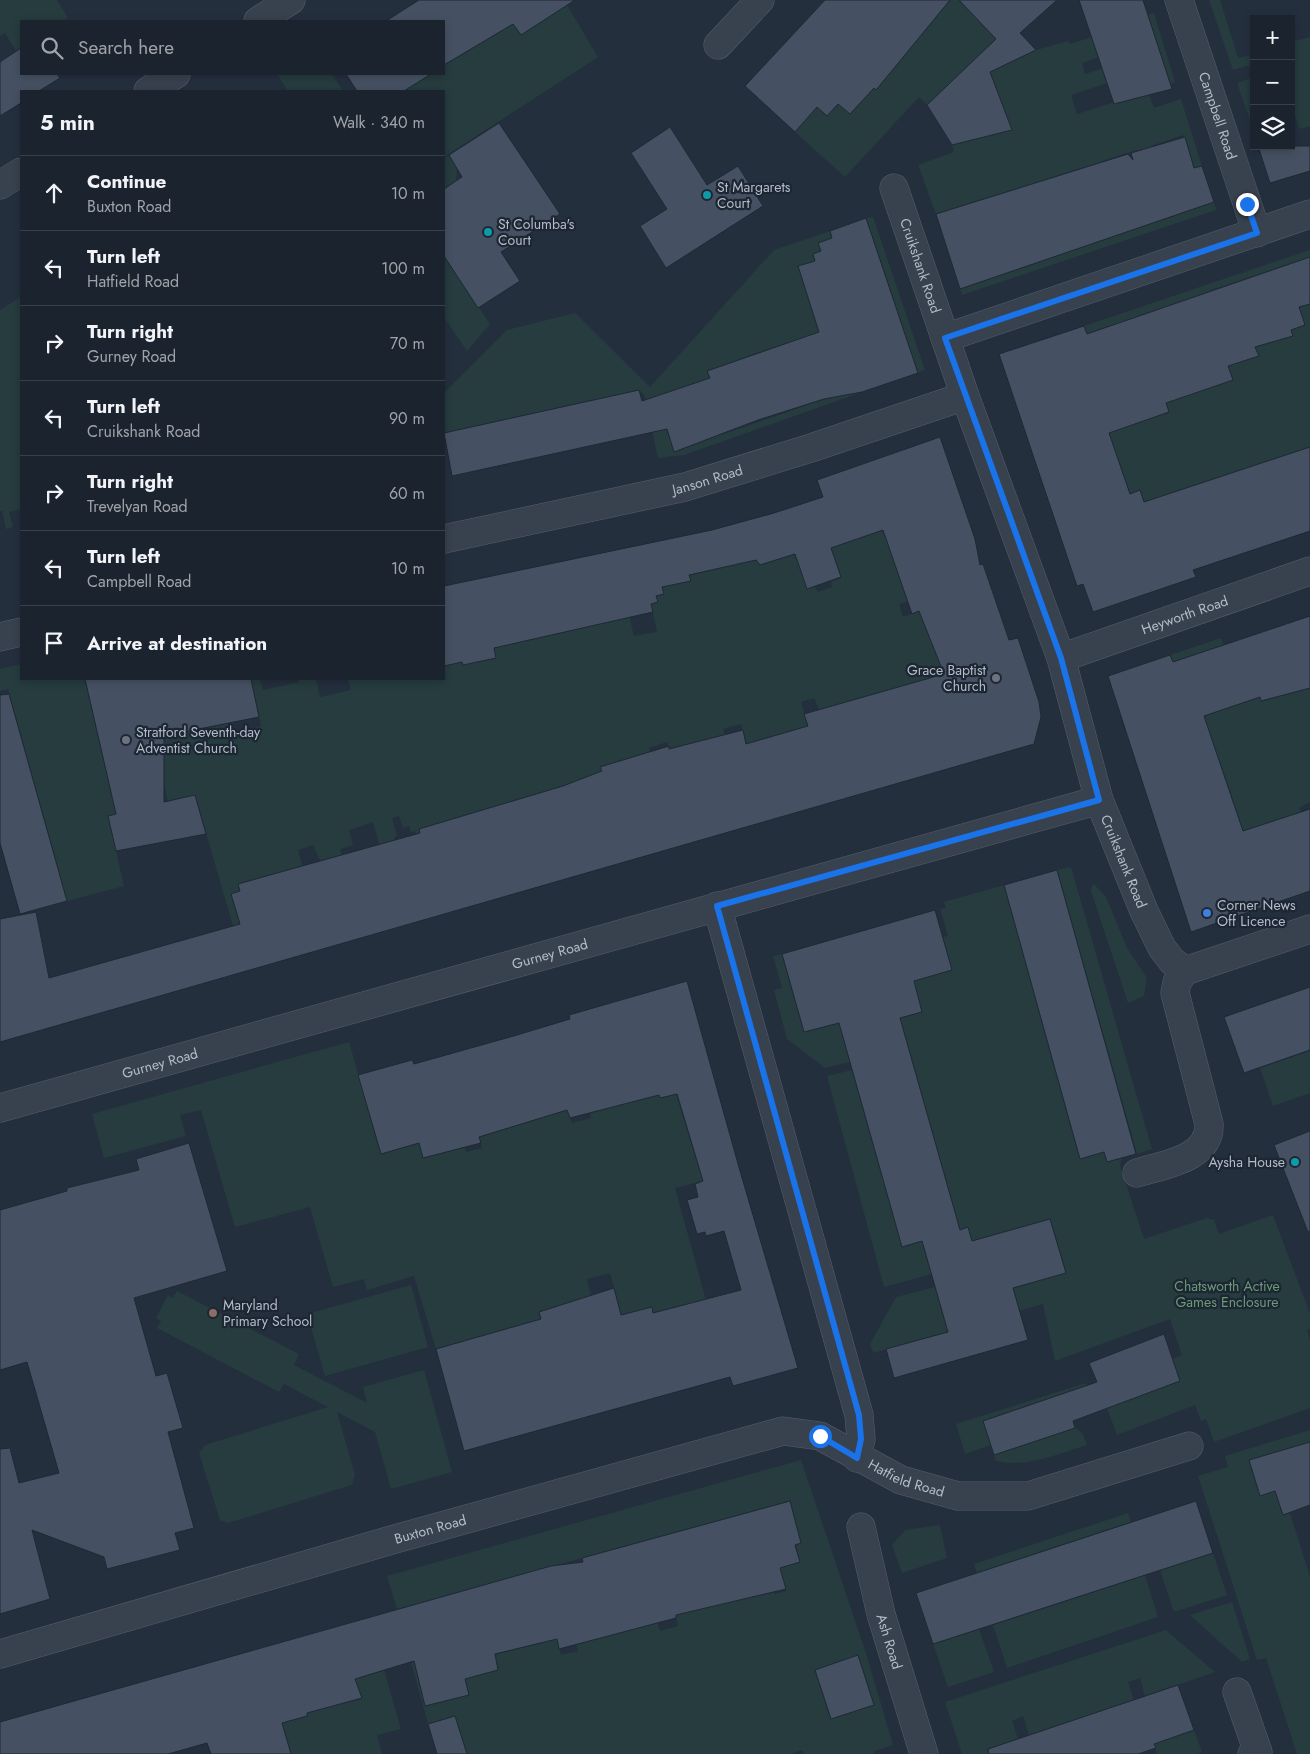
<!DOCTYPE html>
<html lang="en">
<head>
<meta charset="utf-8">
<style>
  :root { --surface:#1b232e; --page:#282f3a; --text:#f1f3f6; --muted:#a0a4aa; --line:#39404a }
  body { margin:0; font-family:Jost,sans-serif; background:var(--page); color:var(--text) }
  .controls { position:absolute; right:15px; top:15px; display:grid; overflow:hidden; border-radius:0px; box-shadow:0 2px 8px #0003 }
  .controls button { width:45px; height:45px; display:grid; place-items:center; padding:0; border:0; border-bottom:1px solid var(--line); background:var(--surface); color:var(--text); font:25px sans-serif }
  .stop { position:absolute; width:15px; height:15px; margin:-11px; border:4px solid #1a73e8; border-radius:50%; background:#fff }
  .stop.end { background:#1a73e8; border-color:#fff; box-shadow:0 1px 5px #0008 }
  .list { margin:0; padding:0; list-style:none }
  h2 { display:flex; justify-content:space-between; align-items:center; height:65px; margin:0; padding:0 20px; font-size:21px }
  h2 small { font-size:16px; font-weight:400; color:var(--muted) }
  .list li { display:grid; grid-template-columns:32px 1fr auto; gap:15px; align-items:center; box-sizing:border-box; height:75px; padding:0 20px; border-top:1px solid var(--line) }
  .list b { display:block; font-size:19px; white-space:nowrap }
  .list p { margin:0; font-size:16px; white-space:nowrap; color:var(--muted) }
  .list em { font-size:16px; font-style:normal; color:var(--muted) }
  .icon { flex:none; width:28px; height:28px; fill:none; stroke:currentColor; stroke-width:2; stroke-linecap:round; stroke-linejoin:round }
  .map { position:relative; flex:none; width:1310px; height:1754px; overflow:hidden }
  .search { position:absolute; background:var(--surface); box-shadow:0 2px 8px #0003; left:20px; top:20px; width:425px; height:55px; display:flex; align-items:center; gap:12px; box-sizing:border-box; padding:0 18px; border-radius:0px; color:var(--muted); font-size:19px }
  .panel { position:absolute; background:var(--surface); box-shadow:0 2px 8px #0003; left:20px; top:90px; width:425px; height:590px; border-radius:0px }
  .map>svg:first-child { display:block }
  .green { fill:#263c3f; fill-rule:evenodd }
  .building { fill:#455162; stroke:#1f2835 }
  .lines { fill:none; stroke-linecap:round; stroke-linejoin:round }
  .street-casing { stroke:#565f6c; stroke-width:29 }
  .street { stroke:#38414e; stroke-width:28 }
  .route { stroke:#1a73e8; stroke-width:6 }
  .culture-dot { fill:#0f9aa8; stroke:#1d2633; stroke-width:2 }
  .worship-dot { fill:#6b7280; stroke:#1d2633; stroke-width:2 }
  .shop-dot { fill:#3f7fe0; stroke:#1d2633; stroke-width:2 }
  .education-dot { fill:#8d6e63; stroke:#1d2633; stroke-width:2 }
  .labels { text-anchor:middle; stroke-width:4.5; stroke-linejoin:round; paint-order:stroke }
  .street-label { font-size:14px; fill:#b4bcc9; stroke:#1d2633 }
  .poi-label { font-size:14px; fill:#b4bcc9; stroke:#1d2633; text-anchor:start }
  .park-label { font-size:14px; fill:#6b9a76; stroke:#1d2633 }
</style>
</head>
<body>
<div class="map">
<svg width="1310" height="1754" viewBox="0 0 1310 1754">
  <rect width="100%" height="100%" fill="#242f3e"/>
  <!-- green -->
  <g class="green">
    <path d="M0,0h57l11,18 -5,3h-42v27l-5,3 -11,-18 -5,3z"/>
    <path d="M564,0l34,57 -154,100v-66h-40l11,-7 -6,-10h35v-33l11,18 58,-35 8,11z"/>
    <path d="M951,0h69l-33,30 49,20 32,-9 2,3 22,-7 7,20 -17,6 3,11 32,-10 5,14 -51,17 6,19 71,-23 6,17 27,-9 21,67 -8,2 -11,-33 -32,11 10,33 -13,3 -11,-32 -35,11 10,32 -17,6 -10,-32 -35,11 10,31 -17,6 -10,-31 -35,11 10,31 -54,-17 -18,5 -18,-49 36,-13 -2,-7 60,-15 -14,-37 -28,-29 -43,41 -8,-8 -74,80 -50,-45 12,-14 -17,-16 10,-10 27,24 11,-12 13,10 81,-97z"/>
    <path d="M1209,0h11l18,58 16,-4v10l-21,6z"/>
    <path d="M1154,13l21,69 -5,2 -22,-69z"/>
    <path d="M1310,37v89l-11,3 -5,-17h-3v-70z"/>
    <path d="M277,74h55l11,17h-55z"/>
    <path d="M1254,77v55l-17,-49z"/>
    <path d="M449,155l8,13 -1,13 -12,8v-31z"/>
    <path d="M1214,202l2,8 -254,85 -2,-6z"/>
    <path d="M873,217l52,153 -7,3 -52,-155z"/>
    <path d="M830,231l2,7 -11,13 -8,3 2,7 -17,6 64,125 -178,63 -26,3 -14,-64 -5,-4 -195,43v-40l63,-63 68,-17 75,74 124,-137zM775,347l70,45 -171,59 -11,-32 53,-20 -9,-28 24,-8 28,23 -11,-30z"/>
    <path d="M1310,250v7l-99,33v2l-102,35 23,65 8,-4 12,30 17,-6 -8,-23 15,-5 -11,-31 19,-7 15,44 34,-11 -5,-14 7,-3 -10,-29 7,-3 11,31 15,-5 -4,-13 14,-5 -6,-17 10,-4 7,18 4,-2 2,5 8,-2 -2,-6 14,-5 -6,-17 11,-4v143l-31,11 11,33 -19,6 -11,-32 -32,11 11,33 -18,6 -7,-18 -15,4 -5,-16 -26,9 18,56 -17,6 10,27 -23,7 -9,-28 -13,5 -5,-16 -17,6 -6,-17 18,-6 -5,-18 26,-8 -5,-18 -28,10 -2,-8 11,-4 -3,-10 6,-3 -6,-17 -37,12 -3,-9 34,-11 -5,-15 -16,5 -6,-18 -19,6 -3,-8 27,-10 -5,-15 -27,8 -6,-17 51,-17 -5,-15 -43,15 -3,-8 39,-14 -7,-21 3,-1z"/>
    <path d="M444,256l46,68 -23,27 -23,-34z"/>
    <path d="M21,297v212l-12,3 4,15 -7,2 -4,-18h-2v-201z"/>
    <path d="M849,468l26,65 45,-14 26,69 -47,16 4,13 16,-6 51,101 -62,-28 -6,2 -71,50 -17,-38 -13,4 8,29 -18,34 -10,-31 -17,5 -8,37 -15,-52 -18,5 2,6 -52,26 -6,-19 -18,6 15,53 -64,-34 5,13 -36,4 -15,4 2,7 -30,2 -37,11 12,41 -81,-1 -5,-17 -4,1 -2,-6 -6,2 -4,-12 -7,2 5,18 -3,1 5,16 -9,29 -17,-60 -24,8 4,15 -13,4 6,20 -21,2 -12,-26 -15,5 9,32 -52,-3 -17,5 2,7 -9,3 9,30 -7,2 -38,-131 -27,6 -25,-107 84,4 8,34 26,-6 -6,-28 -8,1 -5,-20h18l3,11 36,-8 -1,-3h18l4,18 31,-7 -3,-11h96v-50l43,-11 37,23 11,-2 -2,-9 90,-41 11,47 23,-4 -6,-28 7,-2 -2,-6 8,-2 -3,-13 30,-1 -2,-5 25,-5 -1,-6 35,-13 12,14 8,-2 -1,-7 26,-8 25,44 14,-5 -1,-5 10,-4 -12,-37 3,-66z"/>
    <path d="M1221,638l15,46 24,13 1,5 14,-5 -2,-5 37,-12v122l-11,6 2,4 -9,42 13,40 -31,9 -29,-51 -5,-30 -11,-34 -59,-133z"/>
    <path d="M21,664v15h64l31,135 -8,2 16,70 -57,15 -59,-212 -8,2v-22z"/>
    <path d="M1071,867l81,282 -15,5 -80,-284z"/>
    <path d="M1093,883l13,14 21,51 20,30 -3,18 -16,7 -37,-112z"/>
    <path d="M1004,885l76,273 24,-6 3,10 15,-4 -2,7 24,74 63,-21 7,2 5,14 54,-19 37,99v15l-3,1 3,11v67l-96,34 -8,-23 -5,2 -6,-16 -78,30 -10,-27 65,-49 10,-4 -12,-36 -115,42 -12,-57 -170,49 -3,-9 26,-47 39,-10 10,34 38,-45 83,-3 -16,-54 -51,15 -21,26 -10,-32 -8,2 -51,-177 -57,17 50,176 20,-6 10,34 -48,13 -57,-211 25,-6 -2,-8 -25,6 -38,-29 -13,-49 8,-2 -9,-32 9,-2 22,78 30,-16 50,7 38,-11 -10,-37 31,-38 5,-1 -8,-27 6,-1 -2,-6z"/>
    <path d="M643,1041l17,57 16,-4 27,87 -28,7 31,112 -11,12 -77,8 -2,-9 4,-2 -10,-36 -23,6 4,17 -52,16 7,24 -34,-9 -76,22 -22,-73 -47,14 -3,-11 -31,8 -23,-80 -75,20 -34,-117 -21,5 6,21 -82,22 -12,-44 257,-72 32,112 27,-8 -11,-38 11,-3 15,53 16,-4 23,-16 4,14 16,-4 -10,-36 93,-11 7,22 19,-5 -16,-58z"/>
    <path d="M1310,1051v42l-37,13 -13,-38z"/>
    <path d="M411,1285l17,62 -103,29 -18,-62z"/>
    <path d="M177,1291l122,63 -5,11 73,38 -4,-16 61,-17 28,102 -61,17 -16,-57 -38,-20 18,63 -3,10 -124,38 -8,-3 -21,-67 6,-8 123,-38 -44,-23 -5,8 -122,-64 4,-7 -5,-3 12,-23 5,3z"/>
    <path d="M1086,1383l8,20 -31,-9 -80,27 8,24 -26,9 -9,-30z"/>
    <path d="M1075,1427l8,7 4,11c-29,9 -60,23 -91,16l-2,-6 4,-2z"/>
    <path d="M1310,1430v12l-60,18 25,31 8,24 7,-2 20,64v177h-13l-31,-96 -9,2 -59,-184 30,-9 -3,-11z"/>
    <path d="M801,1460l65,193 27,92 -19,6v3h-70l-2,-4 -11,4h-324l-12,-38 -27,8 -19,-70 9,-3 7,55 44,-11 -14,-54 23,34 20,-5 -3,-16 12,-3 43,-37 11,41 17,-4 -11,-42 90,11 3,11 18,-5 -11,-45 95,-27 12,40 12,-3 -6,-23 19,-6 -9,-61 -393,108 -10,-33zM858,1656l16,49 -43,14 -16,-49z"/>
    <path d="M1128,1513l3,9 -154,51 -3,-9z"/>
    <path d="M940,1525l7,33 -45,15 -10,-28 13,-15z"/>
    <path d="M1213,1553l14,42 -53,17 -14,-42z"/>
    <path d="M1145,1575l13,42 -151,51 -14,-43z"/>
    <path d="M1232,1602l18,57 -8,3 -52,-47z"/>
    <path d="M979,1629l15,43 -46,15 -15,-43z"/>
    <path d="M1166,1630l49,42 -70,24 -5,-18 -12,4 6,18 -105,35 -6,-19 -11,5 6,18 -31,10 2,5h-27l-17,-52z"/>
    <path d="M352,1668l32,2 17,59 -24,6 5,19h-91l-18,-65 14,32 20,-5 -9,-33 17,-5 9,30 37,-9z"/>
    <path d="M1194,1730l8,22 -6,2h-39l-3,-10z"/>
  </g>
  <!-- building -->
  <g class="building">
    <path d="M419,0h156l-54,35 -8,-11 -69,41v-44h-58z"/>
    <path d="M825,0h125l-74,90 -2,-2 -24,26 -12,-10 -11,12 -10,-9 -22,25 -50,-46z"/>
    <path d="M959,0h98l-37,33 16,17 -46,22 22,58 -60,15 -25,-40 69,-66z"/>
    <path d="M1079,0h64l29,89 -58,15z"/>
    <path d="M21,48v26h36l3,4 -21,13h-18v12l-21,13v-54z"/>
    <path d="M346,74h85l-27,17h-47z"/>
    <path d="M499,123l61,91 -59,38 19,29 -42,27 -34,-52v-67l18,-12 -13,-22z"/>
    <path d="M670,127l37,58 31,-19 25,40 -97,62 -26,-42 27,-17 -36,-56z"/>
    <path d="M1185,137l9,31 8,-2 12,36 -254,87 -24,-75 192,-60 5,6 -2,-7z"/>
    <path d="M1258,146h52v25l-40,12z"/>
    <path d="M866,218l52,155 -56,19 -38,7 -66,21 -84,32 -7,-23 -215,47 -8,-43 195,-43 3,11 68,-23 -3,-7 112,-39 -21,-66 17,-5 -2,-7 8,-3 -3,-8 14,-5 -2,-7z"/>
    <path d="M1310,257v47l-11,3 6,18 -14,5 2,6 -38,11 4,9 -31,10 5,14 -67,23 3,9 -60,21 21,61 10,-4 4,12 166,-55v84l-117,39 3,7 -103,35 -10,-28 -6,2 -78,-232 85,-28 3,8z"/>
    <path d="M940,437l35,102 5,26 3,-1 26,76 9,-2 21,64 2,15 -7,27 -1034,298v-123l36,-7 13,66 191,-54 -9,-30 9,-3 -2,-7 182,-51 -1,-4 144,-43 39,-15 -2,-4 69,-21v3l74,-19 3,14 62,-18 -4,-12 140,-40 -25,-63 -7,3 -29,-84 -52,18 10,29 -34,12 -12,-35 -35,11 -4,-5 -67,15 2,6 -29,6 2,7 -8,2 2,6 -7,2 2,8 -159,36 2,10 -33,7 -1,-3 -18,4v-80l268,-56 62,-17 49,-16 -6,-17z"/>
    <path d="M1310,616v72l-49,13 -1,-4 -56,19 39,115 67,-22v82l-119,41 -83,-256 62,-21 3,7z"/>
    <path d="M85,679h166l8,38 -95,19v66l31,-7 11,39 -90,17 -8,-35 8,-2z"/>
    <path d="M9,694l58,207 -47,13 -20,-71v-148z"/>
    <path d="M1057,870l79,284 -29,8 -3,-10 -24,7 -76,-274z"/>
    <path d="M935,910l17,60 -38,11 8,31 -22,6 60,212 8,-3 4,14 78,-22 16,54 -53,15 15,52 -134,38 -8,-29 62,-17 -26,-91 -20,6 -63,-224 -35,9 -22,-78z"/>
    <path d="M687,981l53,190 58,197 -65,18 -3,-9 -266,74 -28,-102 105,-30 -2,-7 75,-24 7,27 31,-8 1,6 88,-23 -17,-59 -18,5 -1,-4 -8,2 -10,-34 11,-3 -3,-13 8,-3 -26,-87 -17,4 -1,-3 -89,23 -3,-8 -88,27 2,6 -58,15 -4,-15 -38,11 -23,-79 54,-15 2,4 103,-29 53,-16 -1,-4z"/>
    <path d="M1310,987v63l-66,23 -20,-56z"/>
    <path d="M1310,1131v100l-2,1 -34,-87z"/>
    <path d="M189,1143l38,128 -93,27 22,78 11,-3 16,55 -15,4 26,96 -19,5 5,17 -73,19 -3,-12 -72,-27 18,69 -50,15v-165l10,-1 9,35 40,-10 -32,-111 -27,8v-160l67,-19v-3l72,-18 -3,-11z"/>
    <path d="M1164,1334l16,47 -107,40 2,7 -81,27 -11,-34 114,-39 -8,-19z"/>
    <path d="M1310,1442v63l-27,10 -8,-24 -15,5 -11,-36z"/>
    <path d="M790,1501l11,42 -6,2 5,17 -20,6 6,21 -110,26v3l-117,31 -2,-10 -62,15 3,16 -33,9 4,16 -44,11 -11,-45 -59,18 7,19 -55,15v3l-25,7 9,31h-80l-4,-11 -39,11h-168v-32l551,-156 32,-4 -1,-4z"/>
    <path d="M1196,1501l17,52 -280,91 -17,-51z"/>
    <path d="M858,1655l16,50 -43,14 -16,-49z"/>
    <path d="M1178,1685l16,45 -40,14 2,4 -18,6h-149l-1,-5z"/>
    <path d="M455,1716l12,38h-30l-9,-30z"/>
  </g>
  <g class="lines">
    <!-- street casing -->
    <g class="street-casing">
      <g id="street">
        <path id="s1" d="M1179,0l78,233"/>
        <path d="M258,21l33,-21"/>
        <path d="M718,45l42,-45"/>
        <path d="M148,91l28,-17"/>
        <path d="M0,185l21,-13"/>
        <path id="s2" d="M894,188l71,208 96,262 38,142 45,111 18,37 10,13 13,10 -8,11 -2,11 34,131c2,35 -47,41 -72,49"/>
        <path d="M945,338l365,-124"/>
        <path id="s3" d="M444,539l241,-52 126,-39 154,-52"/>
        <path d="M0,637l21,-5"/>
        <path id="s4" d="M1061,658l249,-87"/>
        <path d="M717,906l142,509 2,24 -4,19"/>
        <path d="M1185,971l125,-42"/>
        <path id="s5" d="M0,1108l1099,-308"/>
        <path id="s6" d="M861,1527l20,87 43,140"/>
        <path id="s7" d="M0,1654l395,-115 388,-108 37,5 81,44 57,16h70l161,-50"/>
        <path d="M1237,1692l21,60 -6,2"/>
      </g>
    </g>
    <!-- street -->
    <use href="#street" class="street"/>
  </g>
  <g class="lines">
    <!-- route -->
    <path class="route" d="M820,1436l37,22 4,-19 -2,-24 -142,-509 382,-106 -38,-142 -116,-320 312,-105 -10,-29"/>
  </g>
  <!-- markers -->
  <g class="culture-dot">
    <circle cx="707" cy="195" r="5"/>
    <circle cx="488" cy="232" r="5"/>
    <circle cx="1295" cy="1162" r="5"/>
  </g>
  <g class="worship-dot">
    <circle cx="996" cy="678" r="5"/>
    <circle cx="126" cy="740" r="5"/>
  </g>
  <circle class="shop-dot" cx="1207" cy="913" r="5"/>
  <circle class="education-dot" cx="213" cy="1313" r="5"/>
  <g class="labels">
    <!-- street labels -->
    <g class="street-label">
      <text dy="5" stroke="none"><textPath href="#s1" startOffset="122">Campbell Road</textPath></text>
      <text dy="5" stroke="none"><textPath href="#s2" startOffset="82">Cruikshank Road</textPath></text>
      <text dy="5" stroke="none"><textPath href="#s3" startOffset="270">Janson Road</textPath></text>
      <text dy="5" stroke="none"><textPath href="#s4" startOffset="131">Heyworth Road</textPath></text>
      <text dy="5" stroke="none"><textPath href="#s2" startOffset="712">Cruikshank Road</textPath></text>
      <text dy="5" stroke="none"><textPath href="#s5" startOffset="571">Gurney Road</textPath></text>
      <text dy="5" stroke="none"><textPath href="#s5" startOffset="166">Gurney Road</textPath></text>
      <text dy="5" stroke="none"><textPath href="#s7" startOffset="948">Hatfield Road</textPath></text>
      <text dy="5" stroke="none"><textPath href="#s7" startOffset="448">Buxton Road</textPath></text>
      <text dy="5" stroke="none"><textPath href="#s6" startOffset="118">Ash Road</textPath></text>
    </g>
    <!-- poi labels -->
    <g class="poi-label">
      <text x="717" y="192">St Margarets<tspan x="717" dy="16">Court</tspan></text>
      <text x="498" y="229">St Columba's<tspan x="498" dy="16">Court</tspan></text>
      <text x="986" y="675" text-anchor="end">Grace Baptist<tspan x="986" dy="16">Church</tspan></text>
      <text x="136" y="737">Stratford Seventh-day<tspan x="136" dy="16">Adventist Church</tspan></text>
      <text x="1217" y="910">Corner News<tspan x="1217" dy="16">Off Licence</tspan></text>
      <text x="1285" y="1167" text-anchor="end">Aysha House</text>
      <text x="223" y="1310">Maryland<tspan x="223" dy="16">Primary School</tspan></text>
    </g>
    <!-- park labels -->
    <g class="park-label">
      <text x="1227" y="1291">Chatsworth Active<tspan x="1227" dy="16">Games Enclosure</tspan></text>
    </g>
  </g>
</svg>
<div class="controls">
<button>+</button>
<button>−</button>
<button><svg class="icon" aria-label="layers" viewBox="0 0 24 24"><path d="M12 4l9 5-9 5-9-5zM3 14l9 5 9-5"/></svg></button>
</div>
<div class="stop" style="left:820px;top:1436px"></div>
<div class="stop end" style="left:1247px;top:204px"></div>
<div class="search"><svg class="icon" aria-label="search" viewBox="0 0 24 24"><circle cx="10" cy="10" r="6"/><path d="M15 15l6 6"/></svg>Search here</div>
<section class="panel">
<h2>5 min<small>Walk · 340 m</small></h2>
<ul class="list">
<li><svg class="icon" aria-label="ahead" viewBox="0 0 24 24"><path d="M12 20V5M6 11l6-6 6 6"/></svg><div><b>Continue</b><p>Buxton Road</p></div><em>10 m</em></li>
<li><svg class="icon" aria-label="left" viewBox="0 0 24 24"><path d="M17 20v-9H6M10 6l-5 5 5 5"/></svg><div><b>Turn left</b><p>Hatfield Road</p></div><em>100 m</em></li>
<li><svg class="icon" aria-label="right" viewBox="0 0 24 24"><path d="M7 20v-9h11M14 6l5 5-5 5"/></svg><div><b>Turn right</b><p>Gurney Road</p></div><em>70 m</em></li>
<li><svg class="icon" aria-label="left" viewBox="0 0 24 24"><path d="M17 20v-9H6M10 6l-5 5 5 5"/></svg><div><b>Turn left</b><p>Cruikshank Road</p></div><em>90 m</em></li>
<li><svg class="icon" aria-label="right" viewBox="0 0 24 24"><path d="M7 20v-9h11M14 6l5 5-5 5"/></svg><div><b>Turn right</b><p>Trevelyan Road</p></div><em>60 m</em></li>
<li><svg class="icon" aria-label="left" viewBox="0 0 24 24"><path d="M17 20v-9H6M10 6l-5 5 5 5"/></svg><div><b>Turn left</b><p>Campbell Road</p></div><em>10 m</em></li>
<li><svg class="icon" aria-label="arrive" viewBox="0 0 24 24"><path d="M6 21V4h12l-3 4 3 4H6"/></svg><div><b>Arrive at destination</b></div></li>
</ul>
</section>
</div>
</body>
</html>
